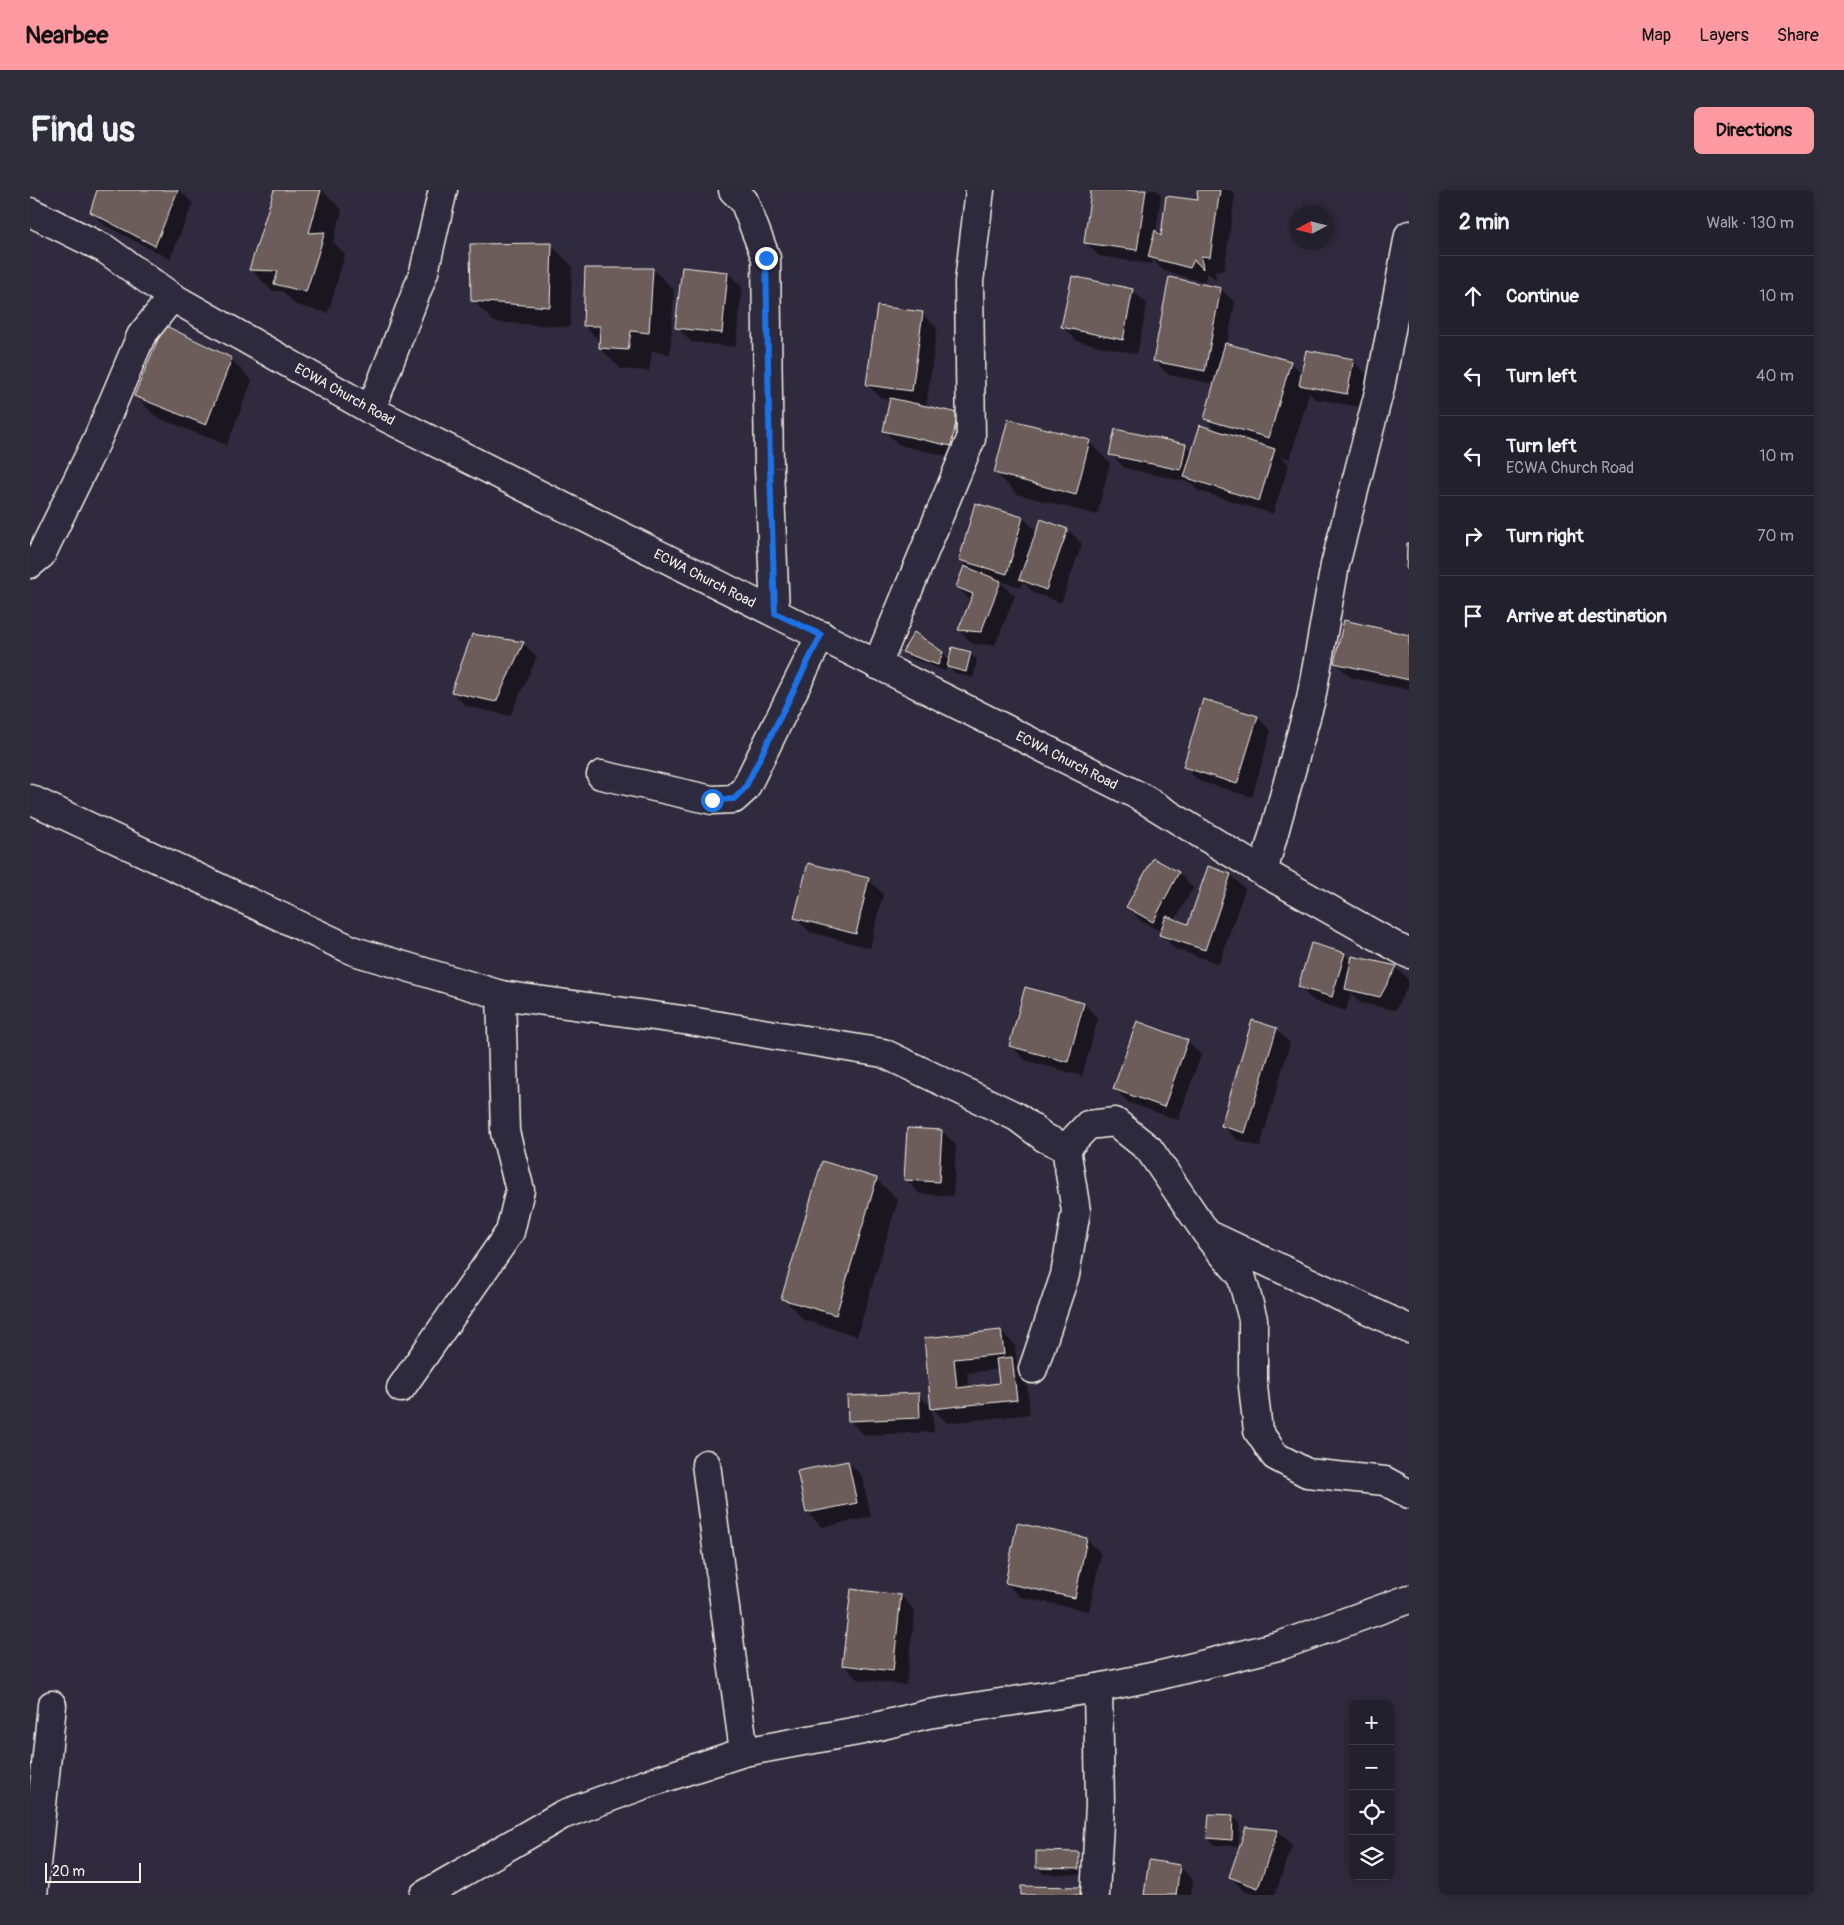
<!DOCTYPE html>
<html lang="en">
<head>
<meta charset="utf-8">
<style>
  :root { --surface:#23202e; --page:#2f2d3a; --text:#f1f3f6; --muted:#a3a3aa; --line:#403e4a; --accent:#ff9aa2 }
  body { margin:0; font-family:Pangolin,sans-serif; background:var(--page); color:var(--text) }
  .controls { position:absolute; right:15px; bottom:15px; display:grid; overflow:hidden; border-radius:8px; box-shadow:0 2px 12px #0003 }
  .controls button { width:45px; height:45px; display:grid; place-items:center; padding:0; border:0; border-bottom:1px solid var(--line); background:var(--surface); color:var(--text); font:25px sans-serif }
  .compass { position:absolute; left:1259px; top:15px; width:45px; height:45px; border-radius:50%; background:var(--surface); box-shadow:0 2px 12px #0003; rotate:263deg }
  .scale { position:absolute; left:15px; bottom:12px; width:96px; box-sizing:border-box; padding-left:5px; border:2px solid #f4f1e8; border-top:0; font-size:14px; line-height:18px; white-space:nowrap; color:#f4f1e8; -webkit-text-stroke:4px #2f2a3d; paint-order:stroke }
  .stop { position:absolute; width:15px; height:15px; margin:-11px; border:4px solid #1a73e8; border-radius:50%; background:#fff }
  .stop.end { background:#1a73e8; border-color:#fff; box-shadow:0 1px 5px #0008 }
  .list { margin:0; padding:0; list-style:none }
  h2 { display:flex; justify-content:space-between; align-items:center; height:65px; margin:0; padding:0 20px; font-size:21px }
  h2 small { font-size:16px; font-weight:400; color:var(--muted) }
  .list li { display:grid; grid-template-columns:32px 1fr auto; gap:15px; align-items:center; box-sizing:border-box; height:80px; padding:0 20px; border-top:1px solid var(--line) }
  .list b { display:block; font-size:19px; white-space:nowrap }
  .list p { margin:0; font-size:16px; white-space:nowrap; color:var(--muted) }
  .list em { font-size:16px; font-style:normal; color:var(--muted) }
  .icon { flex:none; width:28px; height:28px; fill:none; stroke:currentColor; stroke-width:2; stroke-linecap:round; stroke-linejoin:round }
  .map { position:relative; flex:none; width:1379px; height:1705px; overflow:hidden; border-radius:8px }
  header { display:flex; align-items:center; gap:30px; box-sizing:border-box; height:70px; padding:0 25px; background:var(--accent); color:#111 }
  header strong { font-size:24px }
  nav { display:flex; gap:28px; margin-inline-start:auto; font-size:18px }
  .intro { display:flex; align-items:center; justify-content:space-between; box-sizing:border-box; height:120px; padding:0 30px }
  h1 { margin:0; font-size:35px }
  .button { padding:12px 22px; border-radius:8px; background:var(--accent); color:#111; font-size:18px; font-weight:700 }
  main { display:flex; gap:30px; padding:0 30px }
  aside { flex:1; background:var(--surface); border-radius:8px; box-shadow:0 2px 12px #0003 }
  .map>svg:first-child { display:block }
  .shadow { fill:#0007; fill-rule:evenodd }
  .building { fill:#6c5d5a; stroke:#f4f1e8 }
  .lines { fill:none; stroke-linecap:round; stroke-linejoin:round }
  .street-casing { stroke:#f4f1e8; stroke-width:31 }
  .street { stroke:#2f2a3d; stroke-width:28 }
  .route { stroke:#1a73e8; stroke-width:6 }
  .labels { text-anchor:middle; stroke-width:5; stroke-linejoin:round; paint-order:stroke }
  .street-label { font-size:14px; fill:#f4f1e8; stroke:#2f2a3d }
</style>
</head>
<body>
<header>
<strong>Nearbee</strong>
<nav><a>Map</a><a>Layers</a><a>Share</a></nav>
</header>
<div class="intro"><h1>Find us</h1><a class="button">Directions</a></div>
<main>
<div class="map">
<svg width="1379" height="1705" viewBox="0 0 1379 1705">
  <rect width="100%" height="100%" fill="#2f2a3d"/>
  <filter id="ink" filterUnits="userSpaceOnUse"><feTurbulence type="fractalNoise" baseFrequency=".02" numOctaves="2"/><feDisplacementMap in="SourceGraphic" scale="10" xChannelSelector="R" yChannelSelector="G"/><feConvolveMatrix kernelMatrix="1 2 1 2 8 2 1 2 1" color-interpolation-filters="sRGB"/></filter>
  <g filter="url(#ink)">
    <!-- shadow -->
    <g class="shadow">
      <path d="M69,0h80l14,13 -23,56 -64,-33 -15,-14z"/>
      <path d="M246,0h46l20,20 -9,32 12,12 -17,59 -32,-8 -14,-14h-10l-21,-22z"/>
      <path d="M1063,0h63l5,5 -5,37 6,6 37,-36 -1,-12h32l5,5 -11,76 -9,-1 1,10 -8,-7 -4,9 -40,-11 -12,-12 -1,5 -52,-8 -14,-14z"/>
      <path d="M521,55l21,21 -2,61 -76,-5 -21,-22z"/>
      <path d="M623,79l21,21 -4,64 -18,-3 -3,20 -28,-2 -21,-21v-6l-16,-17z"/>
      <path d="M698,83l14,14 -6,60 -45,-5 -14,-15z"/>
      <path d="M1191,99l14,14 -8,41 63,18 13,12 50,-13 14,14 -6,32 -46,-8 -6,-6 -19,66 -9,-3 8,8 -16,50 -74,-23 -8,-8 -66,-15 -14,-14 74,-9 8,8 25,-21 -13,-13 10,-35 -46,-9 -14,-14z"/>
      <path d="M1102,100l15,14 -10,50 -60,-13 -14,-14z"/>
      <path d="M892,124l15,14 -11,79 31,7 8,46 -66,-15 -14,-14 6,-31 -10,-2 -14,-14z"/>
      <path d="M201,169l21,22 -25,64 -71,-28 -21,-22z"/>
      <path d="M1059,252l21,21 -13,52 -80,-21 -21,-21z"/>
      <path d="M946,314l47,14 14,14 5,-11 26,9 14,14 -21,59 -27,-10 -11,-11 -2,5 -22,-6 16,15 -20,49 -22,-1 -14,-14 12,-29 -14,-14 14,-17 -11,-11z"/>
      <path d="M1379,446v54l-59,-13 -15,-15z"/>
      <path d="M493,453l14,14 -27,59 -44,-10 -14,-14z"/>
      <path d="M873,462l39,1 8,7 20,-7 7,7 -4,18 -18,-5 -8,-8 -2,6 -35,-13z"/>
      <path d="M1227,527l14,14 -19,66 -53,-16 -14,-14z"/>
      <path d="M1123,669l26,14 14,15 -18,32 14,5 42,-50 14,14 -26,75 -44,-15 -14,-15 1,-2 -21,-11 -14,-14z"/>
      <path d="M779,675l60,15 14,14 -13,54 -60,-16 -14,-14z"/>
      <path d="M1315,764l7,8 44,5 13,13v4l-14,26 -35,-7 -9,-10 -5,18 -32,-10 -15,-14z"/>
      <path d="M1054,814l14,15 -16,57 -57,-16 -14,-14z"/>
      <path d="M1246,839l14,14 -30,104 -23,-7 -14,-14z"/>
      <path d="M1157,851l14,14 -23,65 -49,-17 -15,-15z"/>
      <path d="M912,941l14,14 -3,51 -33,-2 -14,-14z"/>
      <path d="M846,989l22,21 -41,136 -53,-16 -21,-22z"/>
      <path d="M971,1141l14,14 2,19 9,9 4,41 -83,9 -15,-15 -6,-69zM968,1179l2,15 -31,4 -2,-15z"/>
      <path d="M888,1204l14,14 2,24 -70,3 -14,-14z"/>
      <path d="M818,1272l14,14 9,41 -49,10 -14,-14 -9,-41z"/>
      <path d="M988,1335l69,14 14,15 -12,57 -69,-14 -14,-14z"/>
      <path d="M822,1400l49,6 14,15 -9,74 -48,-6 -14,-14z"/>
      <path d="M1203,1627l7,6 -2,23 -23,-1 -7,-7z"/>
      <path d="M1217,1639l31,2 14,14 -17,50h-20l-11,-4 -14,-14z"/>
      <path d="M1049,1663l7,7 -1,15 -41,-1 -7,-7z"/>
      <path d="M1149,1676l14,14 -2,15h-45z"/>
    </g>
    <!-- building -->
    <g class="building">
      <path d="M67,0h81l-23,56 -65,-34z"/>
      <path d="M244,0h47l-12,43 16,-1 -19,60 -32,-8 4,-13 -29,-1z"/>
      <path d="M1061,0h55l-9,60 -53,-7z"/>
      <path d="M1167,0h23l-10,67 -9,-1 2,13 -9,-9 -4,8 -42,-11 7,-27 6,6 5,-40 32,4z"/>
      <path d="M522,53l-2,64 -79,-6 -1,-57z"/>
      <path d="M652,77l46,5 -6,61 -47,-5z"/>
      <path d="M555,78h68l-4,65 -18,-2 -3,19 -29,-2 1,-22h-17z"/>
      <path d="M1042,86l61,13 -10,51 -62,-13z"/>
      <path d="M1139,87l52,11 -16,83 -52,-10z"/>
      <path d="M847,116l46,6 -11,79 -46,-6z"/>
      <path d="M134,135l68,33 -26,67 -72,-29z"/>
      <path d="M1195,153l66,18 -22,77 -65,-19z"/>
      <path d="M1276,160l48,9 -7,35 -48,-9z"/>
      <path d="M860,208l68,15 -7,33 -68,-15z"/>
      <path d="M978,229l82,21 -14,55 -82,-22z"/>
      <path d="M1170,235l75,24 -16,52 -75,-24z"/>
      <path d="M1085,239l71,15 -5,26 -72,-15z"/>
      <path d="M945,313l48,14 -16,57 -48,-14z"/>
      <path d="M1011,329l27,10 -22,61 -27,-11z"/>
      <path d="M1377,353h2v27h-3z"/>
      <path d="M934,376l37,15 -20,51 -23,-2 15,-36 -17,-7z"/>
      <path d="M1314,430l65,15v45l-75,-17z"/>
      <path d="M884,442l29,20 -5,13 -36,-13z"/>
      <path d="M442,444l52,8 -28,60 -45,-10z"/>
      <path d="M922,457l19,5 -5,20 -19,-5z"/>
      <path d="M1173,509l55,17 -21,68 -54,-17z"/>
      <path d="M1123,668l26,14 -26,50 -27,-15z"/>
      <path d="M778,673l61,15 -13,56 -62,-16z"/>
      <path d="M1178,676l23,8 -26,76 -46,-15 7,-19 22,8z"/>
      <path d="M1281,753l34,10 -13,44 -34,-10z"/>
      <path d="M1322,766l45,10 -17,31 -35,-8z"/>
      <path d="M995,797l59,16 -16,59 -59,-16z"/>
      <path d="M1222,830l25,8 -32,105 -24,-7z"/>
      <path d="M1107,831l51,19 -24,67 -51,-18z"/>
      <path d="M877,938l35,2 -3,52 -35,-2z"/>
      <path d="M792,971l55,17 -41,137 -55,-16z"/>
      <path d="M971,1140l3,24 -50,5 3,29 42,-5 -3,-24 16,-2 5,43 -86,9 -7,-71z"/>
      <path d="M889,1203l1,25 -72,3 -1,-25z"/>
      <path d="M818,1271l9,42 -51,10 -9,-42z"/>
      <path d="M987,1333l70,15 -12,60 -70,-15z"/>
      <path d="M821,1399l50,6 -8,76 -51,-6z"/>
      <path d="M1179,1624l24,1 -1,25 -25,-2z"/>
      <path d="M1216,1637l32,3 -20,58 -29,-11z"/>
      <path d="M1006,1661l43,1v17l-43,-1z"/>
      <path d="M1119,1670l31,5 -4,30h-32z"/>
      <path d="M991,1696l60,1v8h-60z"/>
    </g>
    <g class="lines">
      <!-- street casing -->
      <g class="street-casing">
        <g id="street">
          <path d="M703,0l11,11 22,57 3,210 6,145"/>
          <path d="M0,22l75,37 67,48 199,113 768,386 124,76 146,82"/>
          <path d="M341,220l53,-138 19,-82"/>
          <path d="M0,374l11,-9 56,-115 44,-104 31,-39"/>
          <path d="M847,475l94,-226 -2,-157 11,-92"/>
          <path d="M571,585l111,25 22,-1 11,-10 76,-154"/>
          <path d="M0,609l324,152 147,44 189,26 193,32 134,64 28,21 21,10 10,63 -11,64 -32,94"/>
          <path d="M1233,682l48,-173 24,-134 45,-177 29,-153"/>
          <path d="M1036,958l22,-23 27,-3 34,27 58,85 202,95"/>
          <path d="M1181,1050l30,35 12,44v67l5,45 17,25 32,17 78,8 24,13"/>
          <path d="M371,1198l109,-156 10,-42 -15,-58 -4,-137"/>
          <path d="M676,1274l38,288"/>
          <path d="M3,1705l19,-190"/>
          <path d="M394,1705l138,-80 84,-31 98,-32 119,-22 65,-16 170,-26 63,-13 121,-30 127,-46"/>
          <path d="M1065,1705l5,-90 -2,-117"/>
        </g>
      </g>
      <!-- street -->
      <use href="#street" class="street"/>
    </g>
  </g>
  <g class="lines" filter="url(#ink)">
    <!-- route -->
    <path class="route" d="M682,610l22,-1 11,-11 76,-153 -46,-22 -5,-145 -4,-210"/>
  </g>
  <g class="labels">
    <!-- street labels -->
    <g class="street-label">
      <text transform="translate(315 204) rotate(29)" y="5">ECWA Church Road</text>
      <text transform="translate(675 388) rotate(27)" y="5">ECWA Church Road</text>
      <text transform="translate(1037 570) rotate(27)" y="5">ECWA Church Road</text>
    </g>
  </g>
</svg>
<div class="controls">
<button>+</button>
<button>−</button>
<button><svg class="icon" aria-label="locate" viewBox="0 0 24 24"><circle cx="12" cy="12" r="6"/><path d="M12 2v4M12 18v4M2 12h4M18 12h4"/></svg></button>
<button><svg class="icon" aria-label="layers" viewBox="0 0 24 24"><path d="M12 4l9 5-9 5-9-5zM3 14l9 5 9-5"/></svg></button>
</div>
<svg class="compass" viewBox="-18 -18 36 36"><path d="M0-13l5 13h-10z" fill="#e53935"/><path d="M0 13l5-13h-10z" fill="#a3a3aa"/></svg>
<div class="scale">20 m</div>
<div class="stop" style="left:682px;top:610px"></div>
<div class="stop end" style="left:736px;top:68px"></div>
</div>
<aside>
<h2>2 min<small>Walk · 130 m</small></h2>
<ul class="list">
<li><svg class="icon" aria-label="ahead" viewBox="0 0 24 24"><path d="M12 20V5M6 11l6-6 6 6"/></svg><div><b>Continue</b></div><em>10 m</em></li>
<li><svg class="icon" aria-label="left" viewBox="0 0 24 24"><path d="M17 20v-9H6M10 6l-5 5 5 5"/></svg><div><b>Turn left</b></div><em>40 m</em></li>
<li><svg class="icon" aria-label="left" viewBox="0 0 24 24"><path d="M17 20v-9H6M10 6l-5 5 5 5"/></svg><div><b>Turn left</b><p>ECWA Church Road</p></div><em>10 m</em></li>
<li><svg class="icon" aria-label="right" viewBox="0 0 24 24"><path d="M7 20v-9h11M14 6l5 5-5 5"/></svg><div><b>Turn right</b></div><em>70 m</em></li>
<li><svg class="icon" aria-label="arrive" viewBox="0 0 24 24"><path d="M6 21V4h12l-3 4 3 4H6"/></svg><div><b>Arrive at destination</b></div></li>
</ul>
</aside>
</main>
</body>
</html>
